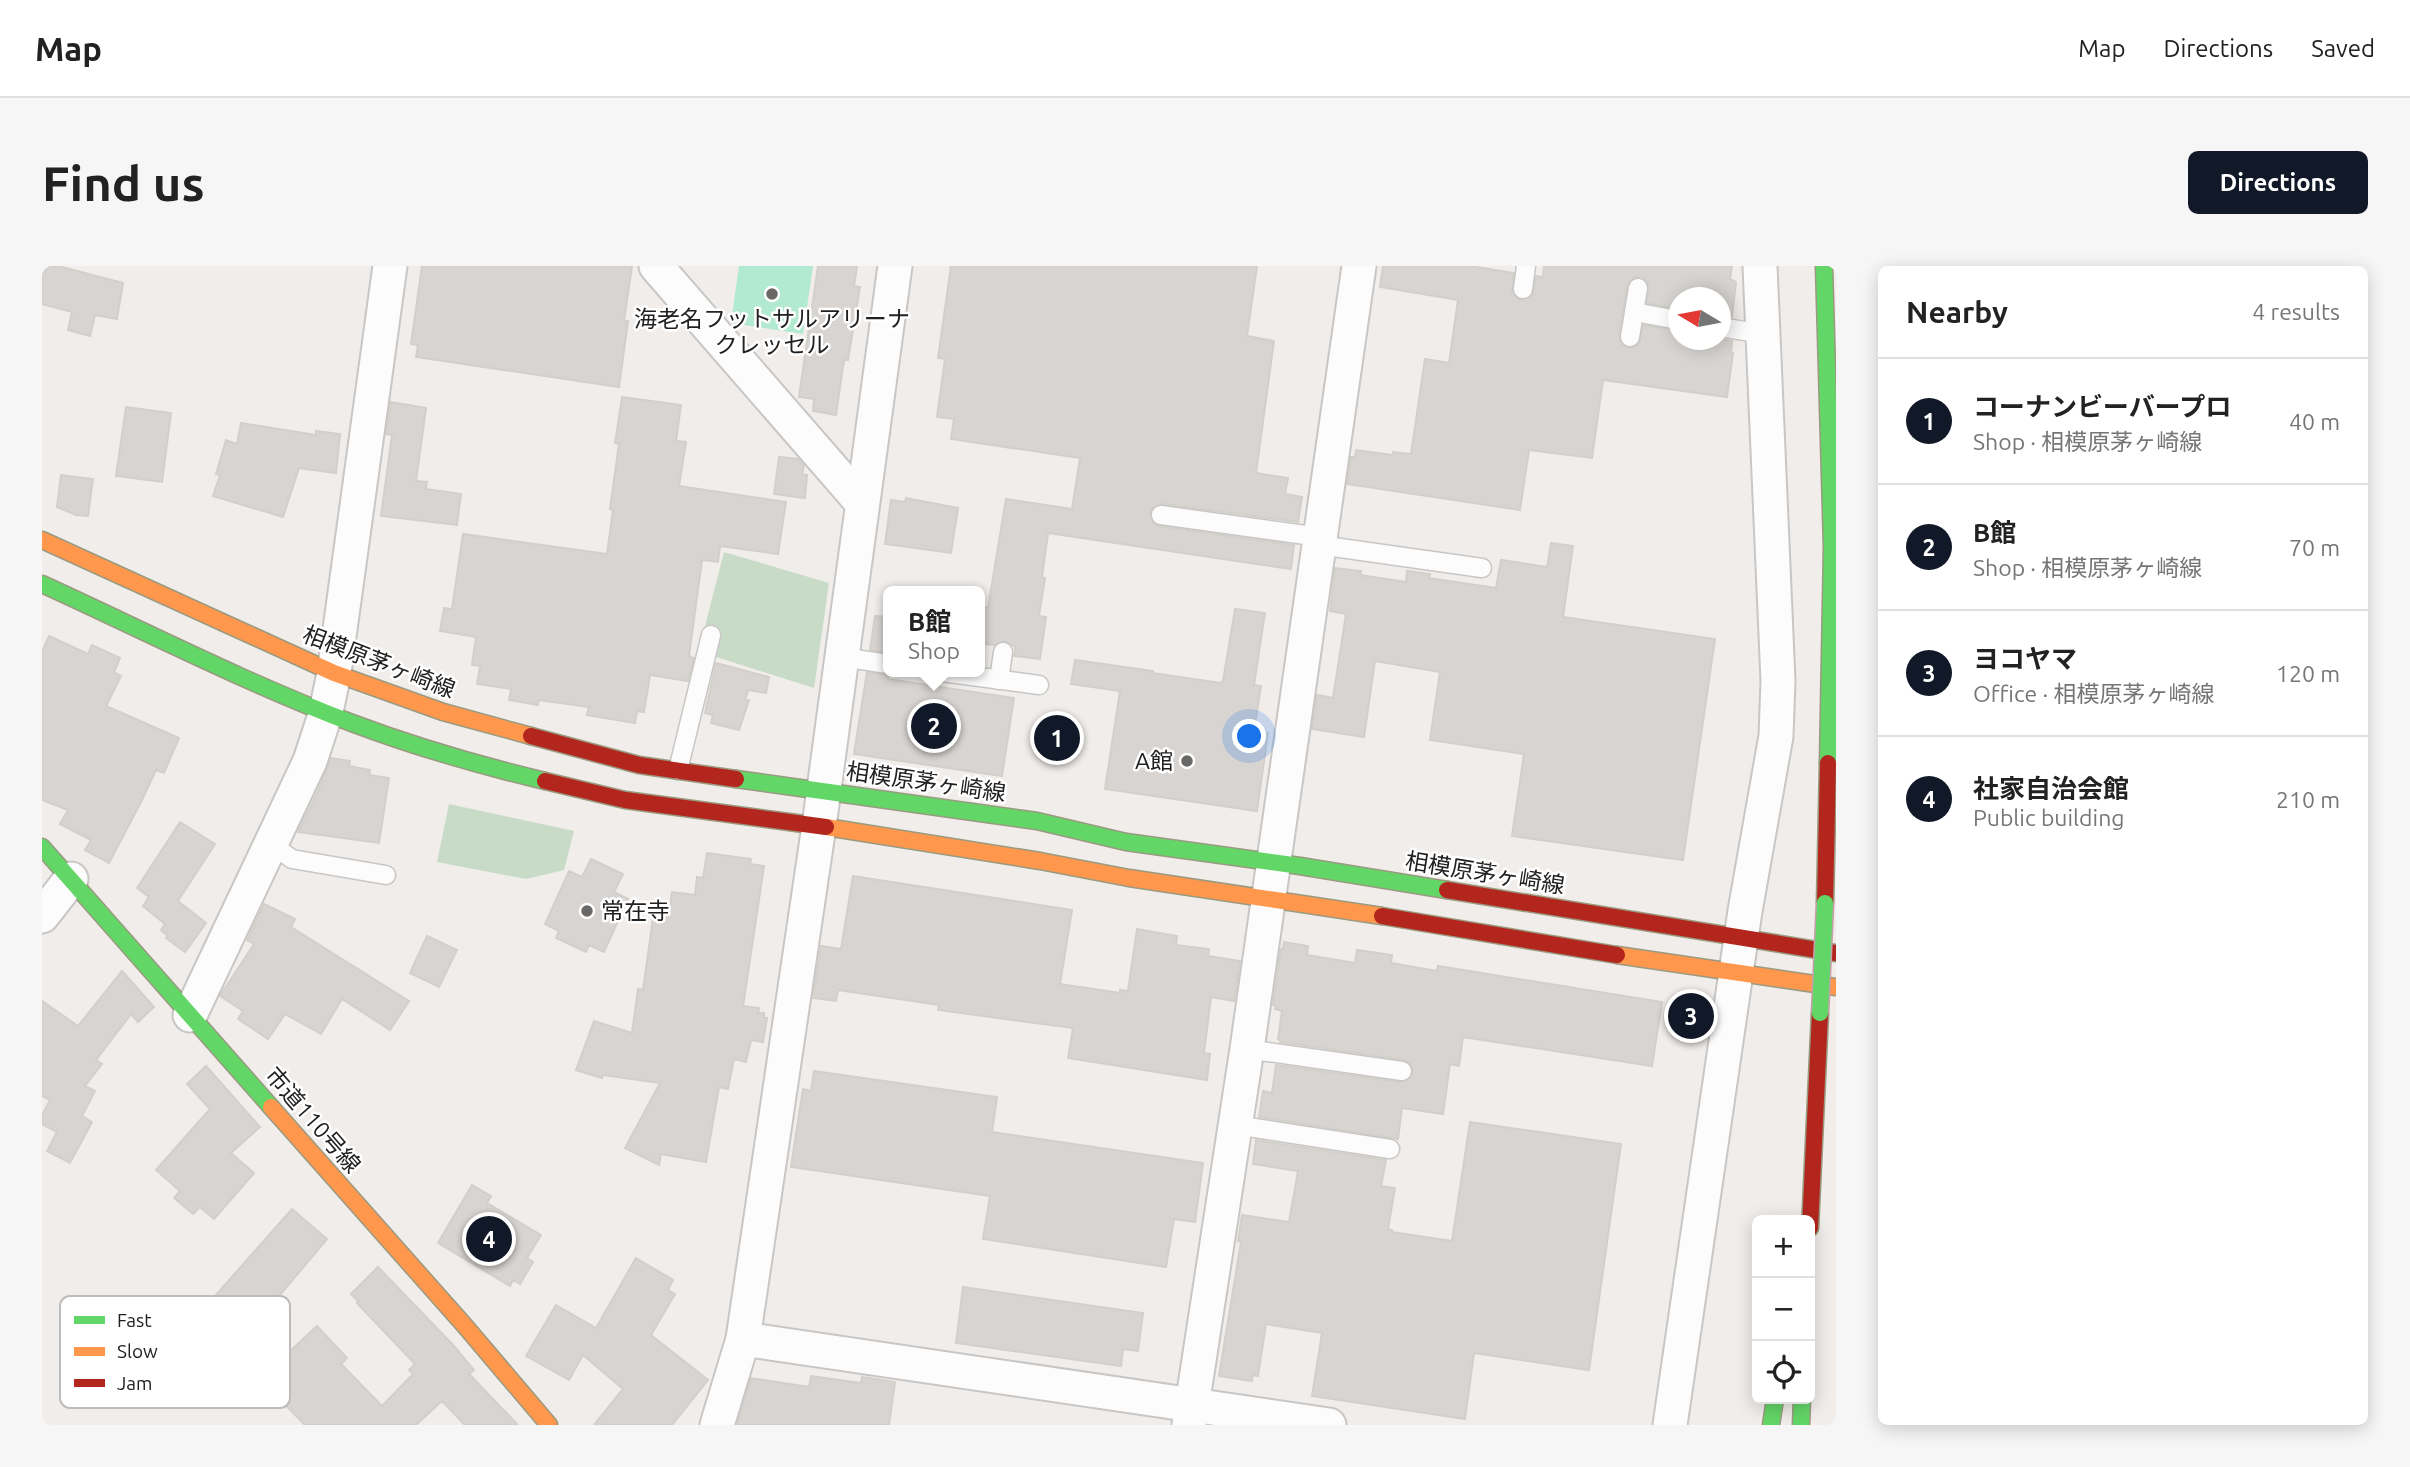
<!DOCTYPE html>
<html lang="en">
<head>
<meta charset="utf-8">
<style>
  :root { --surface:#fff; --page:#f6f6f6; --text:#222; --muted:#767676; --line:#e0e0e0; --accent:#111827 }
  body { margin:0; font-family:Ubuntu,"Noto Sans JP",sans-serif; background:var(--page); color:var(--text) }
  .controls { position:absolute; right:21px; bottom:21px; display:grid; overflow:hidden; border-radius:10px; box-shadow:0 4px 18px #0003 }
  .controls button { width:63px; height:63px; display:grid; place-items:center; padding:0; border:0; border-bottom:2px solid var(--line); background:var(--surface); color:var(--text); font:35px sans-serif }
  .compass { position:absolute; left:1626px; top:21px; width:63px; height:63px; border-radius:50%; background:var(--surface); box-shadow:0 4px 18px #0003; rotate:280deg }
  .you { position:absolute; left:1208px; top:471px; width:24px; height:24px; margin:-18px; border:5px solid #fff; border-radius:50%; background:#1a73e8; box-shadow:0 0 0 10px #1a73e833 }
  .badge { display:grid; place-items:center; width:46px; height:46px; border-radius:50%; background:var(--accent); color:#fff; font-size:23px; font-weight:700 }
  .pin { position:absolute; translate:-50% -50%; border:4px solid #fff; box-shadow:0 2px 7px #0006 }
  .popup { position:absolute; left:841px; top:320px; width:102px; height:91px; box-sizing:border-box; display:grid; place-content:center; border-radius:10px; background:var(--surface); filter:drop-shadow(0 2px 5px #0005); font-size:23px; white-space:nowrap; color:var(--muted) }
  .popup b { font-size:26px; color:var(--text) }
  .popup::after { content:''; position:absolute; left:50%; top:100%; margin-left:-14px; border:14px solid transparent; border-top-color:var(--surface) }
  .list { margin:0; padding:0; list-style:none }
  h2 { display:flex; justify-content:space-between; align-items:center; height:91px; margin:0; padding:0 28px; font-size:30px }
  h2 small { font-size:23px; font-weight:400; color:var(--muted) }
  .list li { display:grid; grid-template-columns:46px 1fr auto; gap:21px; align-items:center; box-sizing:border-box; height:126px; padding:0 28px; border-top:2px solid var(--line) }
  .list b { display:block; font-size:26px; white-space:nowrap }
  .list p { margin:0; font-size:23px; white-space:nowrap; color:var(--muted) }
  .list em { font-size:23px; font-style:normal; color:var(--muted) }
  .icon { flex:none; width:38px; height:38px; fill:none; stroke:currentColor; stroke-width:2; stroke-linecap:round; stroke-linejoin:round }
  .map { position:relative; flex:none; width:1794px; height:1159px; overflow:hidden; border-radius:10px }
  header { display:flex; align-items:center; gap:42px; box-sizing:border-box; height:98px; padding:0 35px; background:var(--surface); border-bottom:2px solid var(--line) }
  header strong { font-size:33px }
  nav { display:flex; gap:38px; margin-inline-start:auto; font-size:24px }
  .intro { display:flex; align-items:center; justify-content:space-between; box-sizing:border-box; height:168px; padding:0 42px }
  h1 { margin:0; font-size:49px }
  .button { padding:18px 32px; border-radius:10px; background:var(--accent); color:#fff; font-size:24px; font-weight:700 }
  main { display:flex; gap:42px; padding:0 42px }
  aside { flex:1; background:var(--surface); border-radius:10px; box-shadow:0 4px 18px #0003 }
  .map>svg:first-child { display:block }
  .cemetery { fill:#c8dbc7 }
  .pitch { fill:#b2e9d1 }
  .building { fill:#d7d4d1; stroke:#d3cfcb; stroke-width:2 }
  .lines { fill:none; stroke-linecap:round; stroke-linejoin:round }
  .lane-casing { stroke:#c8c7c6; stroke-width:21 }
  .street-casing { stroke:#c8c7c6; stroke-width:37 }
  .fast-casing { stroke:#9a9a80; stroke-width:19 }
  .slow-casing { stroke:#9a9a80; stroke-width:19 }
  .jam-casing { stroke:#9a9a80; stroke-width:19 }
  .lane { stroke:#fdfcfc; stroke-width:18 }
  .street { stroke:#fdfcfc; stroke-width:33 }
  .fast { stroke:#63d668; stroke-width:16 }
  .slow { stroke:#ff974d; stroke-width:16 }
  .jam { stroke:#b3261e; stroke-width:16 }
  .fast-bridge-casing { stroke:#c79fac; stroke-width:19; stroke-linecap:butt }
  .fast-bridge { stroke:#63d668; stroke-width:16 }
  .poi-dot { fill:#696867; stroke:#fff; stroke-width:2.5 }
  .labels { text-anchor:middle; stroke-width:5; stroke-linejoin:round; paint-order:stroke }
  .poi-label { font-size:23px; fill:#212121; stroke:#fff }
  .street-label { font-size:23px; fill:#212121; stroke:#fff }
  .key { fill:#fff; stroke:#bcbcbc; stroke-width:2 }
  .key-label { font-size:19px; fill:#212121 }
</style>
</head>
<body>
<header>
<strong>Map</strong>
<nav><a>Map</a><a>Directions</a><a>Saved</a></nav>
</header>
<div class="intro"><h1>Find us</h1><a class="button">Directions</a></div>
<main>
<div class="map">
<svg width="1794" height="1159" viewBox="0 0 1794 1159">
  <rect width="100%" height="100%" fill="#f0edea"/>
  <!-- cemetery -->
  <g class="cemetery">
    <path d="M682,286l105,31 -15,105 -101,-32 5,-25 -13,-5z"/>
    <path d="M407,538l125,27 -10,39 -38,9 -89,-17z"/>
  </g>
  <!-- pitch -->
  <path class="pitch" d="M697,0h74l-10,68 -72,-11z"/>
  <!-- building -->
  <g class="building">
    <path d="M0,0h16l65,17 -6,36 -22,-4 -5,21 -22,-6 4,-18 -30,-8z"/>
    <path d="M380,0h210l-8,55h4l-9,66 -203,-30 2,-12 -7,-1z"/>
    <path d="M776,0h39l-3,20 6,1 -12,73h-4l-8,55 -23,-4 1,-12 -15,-2z"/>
    <path d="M909,0h306l-10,70 27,5 -18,132 32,5 -3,16 17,3 -4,25 -135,-18 -10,4 -3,6 4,9 5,3 135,19 -3,24 -243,-36 -6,44 3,1 -6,38 7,1 -6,42 -26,-3 1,-9 -10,-6 -11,4 -15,-2v-37l9,2 18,-109 66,10 8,-51 -129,-19 3,-20 -17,-2 8,-58 -7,-1z"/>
    <path d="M1341,0h87l44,7 -2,20 5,5 5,2 10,-5 4,-19 7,1 1,-11h188l-2,13 6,3 -4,35 -12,-1v-18h-42v11l-31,-6 1,-20 -3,-4 -10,-2 -8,9 -8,49 3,10 7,3 10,-4 4,-19 35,6v9l42,-1 12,2 -1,12h2l-6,44 -124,-17 -11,78 -63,-8 -9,60 -173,-26 4,-27h4l1,-7 37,5v-3l18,2 14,-95 24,4 9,-63 -78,-13z"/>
    <path d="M580,131l59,8 -5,36 10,1 -7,44 107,16 -8,52 -58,-8 -2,16 -16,-2 -13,96 5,2 -6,23 -38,-6 -6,37 -7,-1 -2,12 -48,-8 2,-8 -50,-7 -1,5 -29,-5 2,-11 -34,-5 3,-18 -8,-1 4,-28 -36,-6 4,-23 8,1 11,-75 144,20 6,-44 -3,-1 9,-65 -4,-1z"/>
    <path d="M349,136l35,6 -10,73 11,1 -1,7 35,5 -4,31 -76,-9 11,-81 -6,-1z"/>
    <path d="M84,141l45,6 -9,69 -46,-6z"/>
    <path d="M199,157l75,12v-4l24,3 -4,39 -37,-5 -16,49 -70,-21 7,-21 -4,-1 10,-34 11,4z"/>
    <path d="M737,191l20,2 5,6 -2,9 5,1 -2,23 -31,-4z"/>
    <path d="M19,209l32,4 -5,37 -12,-1 -19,-8z"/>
    <path d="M864,232l52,10 -7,45 -66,-9 6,-44 14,2z"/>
    <path d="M1509,277l22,3 -10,71 152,22 -32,221 -171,-24 12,-82 -94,-14 10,-68 -65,-11 -11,76 -52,-8 5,-34 16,3 13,-84 -16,-3 5,-43 26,3 -1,4 46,7 1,-11 23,3 -1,4 67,10 5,-28 46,7z"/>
    <path d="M1193,343l30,4 -11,72 7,1 -7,45 14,2 -11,78 -152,-22 15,-98 -49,-7 4,-24 78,11 -1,2 69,10 2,-2z"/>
    <path d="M833,350l13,1v36l-18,-3z"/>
    <path d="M7,370l39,18 4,-9 28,13 -6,14 7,4 -15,30 73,32 -15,35 -8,-3 -15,32 -32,61 -24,-13 6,-10 -31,-16 8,-14 -26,-10v-148z"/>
    <path d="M674,397l53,14 -3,16 -18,-3 -3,10h4l-10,30 -28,-7 2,-8 -8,-2z"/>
    <path d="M825,406l21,3v4l126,19 -12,78 -148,-22z"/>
    <path d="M289,492l19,3 -1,5 21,4 -1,5 20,3 -10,65 -81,-11 20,-41z"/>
    <path d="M138,556l35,22 -37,57 28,22 -21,29 -19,-14 2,-2 -7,-6 4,-6 -22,-18 6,-9 -12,-9z"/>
    <path d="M665,587l44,6 -1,5 14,2 -21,140 16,2 -1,5h6v5h3l-4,24 -12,-2 -5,22 -12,-3 -6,30 -9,-2 -13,75 -45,-8 -2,11 -34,-17 35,-65 -57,-8 -1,3 -26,-8 18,-49 38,12 6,-44 5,1 11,-79 9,4 2,-9 5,1 2,-15 23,3 2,-18 6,1z"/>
    <path d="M549,593l32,15 -9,18 14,7 -24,53 -15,-7 -3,7 -30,-14 3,-7 -14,-7 24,-53 13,6z"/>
    <path d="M811,610l219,34 -12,74 60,9v-3l8,1 9,-62 40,7 -1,9 33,4 -1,7 32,5 -6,40 -23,-4 -7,56 6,1 -3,26 -139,-22 5,-30 -135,-18 1,-5 -101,-15 -2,11 -23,-3 8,-52 20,3z"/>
    <path d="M222,638l31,15 -4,8 118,74 -19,29 -48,-31 -21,35 -36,-20 -17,25 -30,-20 5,-8 -23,-15 34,-52 -7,-4z"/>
    <path d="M385,670l30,14 -18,37 -29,-14z"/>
    <path d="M1242,676l24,4 -1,9 48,8 2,-13 35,5 -1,8 46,8 1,-5 224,36 -10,64 -189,-29 -4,29 -9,-2 -7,50 -41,-6 -4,31 -139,-22 4,-26 9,2 4,-28 124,17 10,-4 3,-6 -3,-9 -6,-3 -124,-18v-2l-2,-1 4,-28 -7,-2 1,-3 -3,-1 8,-56h2z"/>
    <path d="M80,705l32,36 -16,15 -7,-8 -35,46 6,4 -17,22 10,5 -13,25 10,6 -22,41 -23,-12 10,-19 -15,-8v-9l8,-15 -8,-4v-95l36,25z"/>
    <path d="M164,800l54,61 -29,26 23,20 -40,46 -14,-12 -7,7 -19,-16 6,-7 -24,-21 54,-61 -23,-25z"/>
    <path d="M772,805l183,26 -5,35 211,31 -8,59 -21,-3 -8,48 -183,-28 7,-43 -199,-29 12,-78 8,2z"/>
    <path d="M1428,856l151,22 -32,226 -115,-17 -9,66 -153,-23 10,-63 -56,-9 -8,52 -5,-1 -1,6 -33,-5 22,-134 -3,-1 4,-26 47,7 9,-51 -45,-7 3,-24 130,20 -5,26 14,2 -7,41 4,1v2l60,9z"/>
    <path d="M430,919l19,11 -4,7 54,32 -14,23 6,4 -13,22 -7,-4 -3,6 -72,-43z"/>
    <path d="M250,943l35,30 -63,75 7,7 -16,19 -20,-21 -4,6 -24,-20z"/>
    <path d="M594,992l37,22 -5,10 7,4 -24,41 57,45 -36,45h-78l29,-36 -40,-34 -14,25 -43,-24 30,-51 40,23z"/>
    <path d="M336,1001l76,79 20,24 -5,4 49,51h-53l-23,-24 -26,24h-111l-45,-46 57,-53 30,32 -6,6 41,42 31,-32 -4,-4 6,-6 -58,-61 2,-1 -8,-8z"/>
    <path d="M921,1021l180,26 -5,38 -15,-2 -2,17 -165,-23z"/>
    <path d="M769,1110l50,7 1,-6 33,5 -6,43h-152l14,-47 58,9z"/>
  </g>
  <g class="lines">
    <!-- lane casing -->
    <g class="lane-casing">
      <g id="lane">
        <path d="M1481,23l3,-23"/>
        <path d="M1592,46l44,8"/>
        <path d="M1678,61l43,7"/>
        <path d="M1588,71l8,-49"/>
        <path d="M1119,249l159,22"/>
        <path d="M1277,279l163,23"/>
        <path d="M799,391l47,7"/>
        <path d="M900,406l97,13"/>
        <path d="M957,414l4,-28"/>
        <path d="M636,504l33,-135"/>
        <path d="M229,578l21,15 94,16"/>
        <path d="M1205,783l155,22"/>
        <path d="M1193,859l155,24"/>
      </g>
    </g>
    <!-- street casing -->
    <g class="street-casing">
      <g id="street">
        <path d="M614,0l206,237"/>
        <path d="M0,650l29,-37"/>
        <path d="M148,749l120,-254 16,-49 8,-39 56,-407"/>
        <path d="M701,1073l586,86"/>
        <path d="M675,1159l26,-86 76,-513 76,-560"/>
        <path d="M1147,1159l58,-376 112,-783"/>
        <path d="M1628,1159l75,-514 31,-175 2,-55 -18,-415"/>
      </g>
    </g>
    <!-- fast casing -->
    <g class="fast-casing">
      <g id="fast">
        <path d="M1782,0l8,281 -4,216"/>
        <path d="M0,318c103,47 204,99 310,139 61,23 130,43 193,58"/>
        <path d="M694,513l301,42 89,21 174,24 147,24"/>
        <path d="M0,581l229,260"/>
        <path d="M1729,1159l4,-26"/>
        <path d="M1759,1159l1,-26"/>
      </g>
    </g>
    <!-- slow casing -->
    <g class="slow-casing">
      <g id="slow">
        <path d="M0,274l292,133 109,39 88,24"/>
        <path d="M784,561l214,34 89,17 253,38"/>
        <path d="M1575,689l219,32"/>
        <path d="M229,841l194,219 84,99"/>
      </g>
    </g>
    <!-- jam casing -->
    <g class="jam-casing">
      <g id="jam">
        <path d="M489,470l108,29 97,14"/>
        <path d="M503,515l80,19 201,27"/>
        <path d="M1405,624l389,63"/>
        <path d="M1783,637l3,-140"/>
        <path d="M1340,650l235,39"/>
        <path d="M1768,962l10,-215"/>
      </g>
    </g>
    <!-- lane -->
    <use href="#lane" class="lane"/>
    <!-- street -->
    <use href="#street" class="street"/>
    <!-- fast -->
    <use href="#fast" class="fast"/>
    <!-- slow -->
    <use href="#slow" class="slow"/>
    <!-- jam -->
    <use href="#jam" class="jam"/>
    <!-- fast-bridge casing -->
    <g class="fast-bridge-casing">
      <path id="fast-bridge" d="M1778,747l5,-110"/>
    </g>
    <!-- fast-bridge -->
    <use href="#fast-bridge" class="fast-bridge"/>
  </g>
  <!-- markers -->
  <g class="poi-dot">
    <circle cx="730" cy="28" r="7"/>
    <circle cx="1145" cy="495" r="7"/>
    <circle cx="545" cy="645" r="7"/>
  </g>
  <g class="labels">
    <!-- poi labels -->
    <g class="poi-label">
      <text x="730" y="61">海老名フットサルアリーナ<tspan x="730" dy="26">クレッセル</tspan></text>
      <text x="1131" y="503" text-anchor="end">A館</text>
      <text x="559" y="653" text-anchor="start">常在寺</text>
    </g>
    <!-- street labels -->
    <g class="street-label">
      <text transform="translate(337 396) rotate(21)" y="8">相模原茅ヶ崎線</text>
      <text transform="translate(884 516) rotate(8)" y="8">相模原茅ヶ崎線</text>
      <text transform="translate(1443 607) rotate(9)" y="8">相模原茅ヶ崎線</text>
      <text transform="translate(271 854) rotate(49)" y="8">市道110号線</text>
    </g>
  </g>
  <!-- legend -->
  <rect x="18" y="1030" width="230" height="112" rx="10" class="key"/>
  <rect x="32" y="1050" width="31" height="8" fill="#63d668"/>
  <rect x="32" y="1081" width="31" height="9" fill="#ff974d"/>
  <rect x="32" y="1113" width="31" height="8" fill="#b3261e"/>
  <g class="key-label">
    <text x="75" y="1061">Fast</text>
    <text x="75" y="1092">Slow</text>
    <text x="75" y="1124">Jam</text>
  </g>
</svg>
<div class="controls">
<button>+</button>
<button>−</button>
<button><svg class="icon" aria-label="locate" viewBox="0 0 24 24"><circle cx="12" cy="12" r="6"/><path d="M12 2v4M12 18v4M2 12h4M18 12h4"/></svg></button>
</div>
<svg class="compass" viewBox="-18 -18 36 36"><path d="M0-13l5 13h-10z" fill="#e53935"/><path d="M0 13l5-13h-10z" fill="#767676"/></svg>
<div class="you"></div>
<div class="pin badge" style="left:1015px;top:472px">1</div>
<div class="pin badge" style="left:892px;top:460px">2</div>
<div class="popup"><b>B館</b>Shop</div>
<div class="pin badge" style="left:1649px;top:750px">3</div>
<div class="pin badge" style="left:447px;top:973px">4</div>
</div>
<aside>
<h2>Nearby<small>4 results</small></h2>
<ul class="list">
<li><span class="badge">1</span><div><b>コーナンビーバープロ</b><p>Shop · 相模原茅ヶ崎線</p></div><em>40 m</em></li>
<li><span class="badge">2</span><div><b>B館</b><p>Shop · 相模原茅ヶ崎線</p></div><em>70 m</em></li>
<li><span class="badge">3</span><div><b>ヨコヤマ</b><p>Office · 相模原茅ヶ崎線</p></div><em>120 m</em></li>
<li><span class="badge">4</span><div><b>社家自治会館</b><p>Public building</p></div><em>210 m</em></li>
</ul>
</aside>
</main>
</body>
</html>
